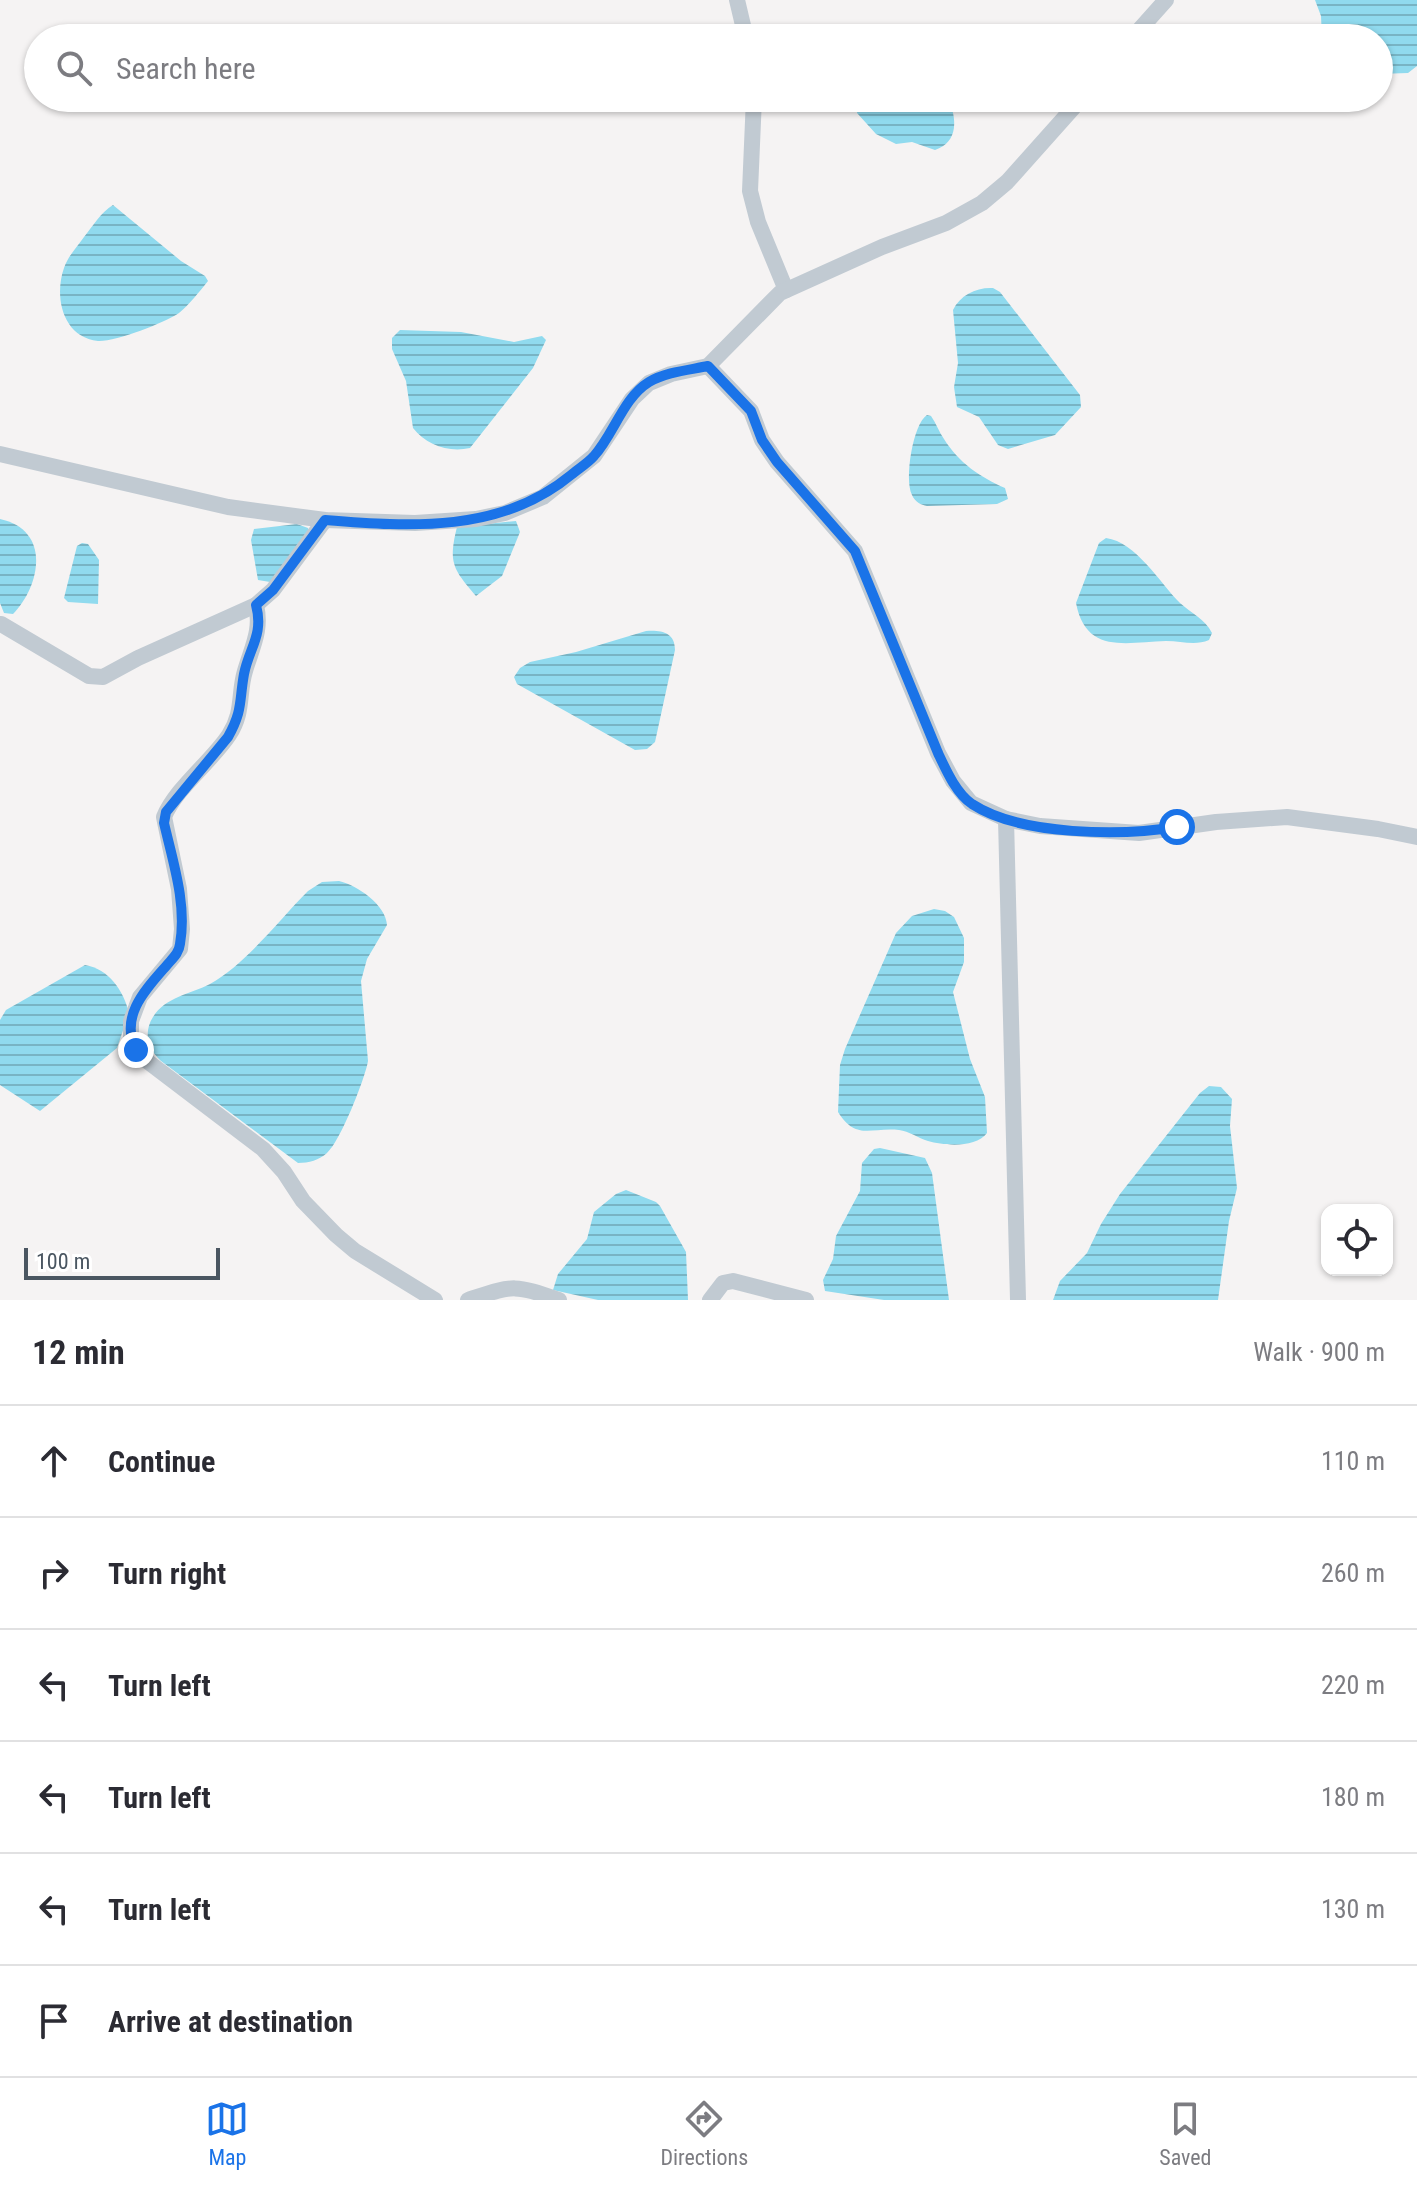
<!DOCTYPE html>
<html lang="en">
<head>
<meta charset="utf-8">
<style>
  :root { --surface:#fff; --page:#f7f7f7; --text:#2b2b33; --muted:#7c7c81; --line:#e1e1e2; --accent:#1a73e8 }
  body { margin:0; font-family:"Roboto Condensed",sans-serif; background:var(--page); color:var(--text) }
  .controls { position:absolute; right:24px; bottom:24px; display:grid; overflow:hidden; border-radius:16px; box-shadow:0 2px 6px #0004 }
  .controls button { width:72px; height:72px; display:grid; place-items:center; padding:0; border:0; border-bottom:2px solid var(--line); background:var(--surface); color:var(--text); font:40px sans-serif }
  .scale { position:absolute; left:24px; bottom:20px; width:196px; box-sizing:border-box; padding-left:8px; border:4px solid #4a5661; border-top:0; font-size:22px; line-height:28px; white-space:nowrap; color:#4a5661; -webkit-text-stroke:6px #fff; paint-order:stroke }
  .stop { position:absolute; width:24px; height:24px; margin:-18px; border:6px solid #1a73e8; border-radius:50%; background:#fff }
  .stop.end { background:#1a73e8; border-color:#fff; box-shadow:0 2px 8px #0008 }
  .list { margin:0; padding:0; list-style:none }
  h2 { display:flex; justify-content:space-between; align-items:center; height:104px; margin:0; padding:0 32px; font-size:34px }
  h2 small { font-size:26px; font-weight:400; color:var(--muted) }
  .list li { display:grid; grid-template-columns:52px 1fr auto; gap:24px; align-items:center; box-sizing:border-box; height:112px; padding:0 32px; border-top:2px solid var(--line) }
  .list b { display:block; font-size:30px; white-space:nowrap }
  .list em { font-size:26px; font-style:normal; color:var(--muted) }
  .icon { flex:none; width:44px; height:44px; fill:none; stroke:currentColor; stroke-width:2; stroke-linecap:round; stroke-linejoin:round }
  .map { position:relative; flex:none; width:1417px; height:1300px; overflow:hidden }
  .search { position:absolute; background:var(--surface); box-shadow:0 2px 6px #0004; left:24px; right:24px; top:24px; height:88px; display:flex; align-items:center; gap:20px; box-sizing:border-box; padding:0 28px; border-radius:44px; color:var(--muted); font-size:30px }
  .sheet { height:776px; background:var(--surface) }
  nav { display:flex; justify-content:space-around; align-items:center; box-sizing:border-box; height:112px; border-top:2px solid var(--line); background:var(--surface); font-size:22px; color:var(--muted) }
  nav a { display:grid; justify-items:center; gap:4px }
  nav .on { color:var(--accent) }
  .map>svg:first-child { display:block }
  .water { fill:url(#water-rules) }
  .lines { fill:none; stroke-linecap:round; stroke-linejoin:round }
  .minor { stroke:#c1cad2; stroke-width:16 }
  .route { stroke:#1a73e8; stroke-width:10 }
</style>
</head>
<body>
<div class="map">
<svg width="1417" height="1300" viewBox="0 0 1417 1300">
  <defs>
    <pattern id="water-rules" width="6" height="5" patternUnits="userSpaceOnUse" patternTransform="scale(2)"><rect width="6" height="5" fill="#90daee"/><path d="M0 2.5h6" fill="none" stroke="#78b4c4"/></pattern>
  </defs>
  <rect width="100%" height="100%" fill="#f5f3f3"/>
  <!-- water -->
  <g class="water">
    <path d="M1315,0h102v66l-9,7 -29,1v-36h-57l-1,-22z"/>
    <path d="M859,98h89c9,20 11,44 -13,52l-23,-8 -16,2 -20,-10 -19,-21z"/>
    <path d="M113,205l68,56 24,15 3,5c-9,11 -18,23 -29,32 -15,10 -64,29 -81,28 -36,-4 -44,-45 -34,-73 4,-12 13,-21 20,-31 9,-11 17,-25 29,-32z"/>
    <path d="M993,288l7,4 80,103 1,12 -26,28 -47,14 -10,-4 -19,-28 -22,-10 -3,-20 4,-24 -5,-53c7,-15 24,-23 40,-22z"/>
    <path d="M400,330l61,2 53,10 28,-6 4,4 -13,28 -63,80c-21,5 -44,-3 -57,-20l-7,-47 -14,-32v-11z"/>
    <path d="M927,415l4,1c5,7 8,16 13,23 15,24 36,38 61,49l3,11 -11,5 -70,2c-6,-1 -12,-4 -15,-11 -8,-16 1,-71 15,-80z"/>
    <path d="M0,519c51,11 41,66 13,95l-9,-1 -4,-10z"/>
    <path d="M516,521l4,11 -18,44 -26,20c-23,-27 -28,-33 -19,-69z"/>
    <path d="M297,524l11,4 1,3 -39,51 -12,-2 -7,-40 3,-11z"/>
    <path d="M1106,538c30,4 54,45 74,65 11,10 25,16 32,30l-3,7c-14,6 -27,1 -43,1 -39,1 -80,14 -90,-38l23,-60z"/>
    <path d="M82,543l6,1 11,16 -1,44 -30,-2 -4,-4 13,-52z"/>
    <path d="M646,631c15,-1 29,1 29,19l-20,92 -8,7 -12,1 -118,-66 -3,-7 6,-9 10,-6 46,-10z"/>
    <path d="M339,881c18,4 47,24 48,44l-20,34 -6,22 7,80c-3,18 -28,81 -41,92 -8,7 -18,10 -29,10l-137,-102c-13,-12 -18,-28 -8,-44 12,-20 38,-23 57,-33 36,-20 69,-64 98,-93l14,-9z"/>
    <path d="M934,909l11,2 9,6 10,21v24l-11,30 17,67 15,38 2,36c-11,15 -42,13 -59,8 -10,-3 -19,-10 -29,-11 -28,-3 -43,11 -61,-18l2,-47 5,-16 51,-116 16,-17z"/>
    <path d="M85,965c24,4 38,25 44,48l-12,35 -77,63 -40,-26v-65l6,-10z"/>
    <path d="M1209,1086l12,1 11,12 -2,27 7,62 -8,33 -11,79h-165l7,-19 27,-28 14,-29 19,-30 80,-101z"/>
    <path d="M880,1148l45,10 7,15 17,127h-65l-59,-9 -2,-11 10,-21 3,-23 24,-45 2,-28 12,-14z"/>
    <path d="M626,1190l30,12 4,4 26,46 2,48h-90l-45,-10 5,-16 29,-35 7,-27 22,-18z"/>
  </g>
  <g class="lines">
    <!-- minor -->
    <g class="minor">
      <path d="M737,0l9,38"/>
      <path d="M1132,38l34,-38"/>
      <path d="M754,98l-4,93 8,31 28,68"/>
      <path d="M708,366l43,45 11,29 15,22 78,89 83,202 15,28 18,22 35,16 34,7 99,7 77,-11 71,-5 91,12 39,8"/>
      <path d="M0,454l228,53 97,13 90,3 61,-4 29,-6 38,-16 51,-41 38,-57 17,-16 22,-9 37,-8 72,-73 102,-46 64,-24 36,-20 25,-21 75,-84"/>
      <path d="M256,605c6,25 -4,42 -11,66 -7,23 -1,41 -16,64 -17,26 -54,54 -65,82l15,72 3,40 -2,20 -40,48 -9,24v20l5,9 11,11 116,88 21,23 19,29 33,34 19,16 80,49"/>
      <path d="M1,624l88,52 14,1 35,-19 118,-53 17,-15 52,-70"/>
      <path d="M1006,819l12,481"/>
      <path d="M468,1300c46,-15 45,-16 91,0"/>
      <path d="M710,1300l13,-17 10,-2 73,19"/>
    </g>
  </g>
  <g class="lines">
    <!-- route -->
    <path class="route" d="M136,1050c-17,-34 10,-61 31,-85 6,-7 12,-12 13,-21 7,-40 -7,-82 -16,-121l2,-11 62,-75c15,-27 11,-35 16,-63 5,-26 20,-39 12,-69l17,-15 52,-70c86,7 176,13 246,-45 7,-6 17,-12 23,-19 20,-22 29,-58 55,-74 17,-10 40,-12 59,-16l43,45 11,29 15,22 78,89 83,202c8,17 18,40 34,51 49,32 150,32 205,23"/>
  </g>
</svg>
<div class="controls">
<button><svg class="icon" aria-label="locate" viewBox="0 0 24 24"><circle cx="12" cy="12" r="6"/><path d="M12 2v4M12 18v4M2 12h4M18 12h4"/></svg></button>
</div>
<div class="scale">100 m</div>
<div class="stop" style="left:1177px;top:827px"></div>
<div class="stop end" style="left:136px;top:1050px"></div>
<div class="search"><svg class="icon" aria-label="search" viewBox="0 0 24 24"><circle cx="10" cy="10" r="6"/><path d="M15 15l6 6"/></svg>Search here</div>
</div>
<section class="sheet">
<h2>12 min<small>Walk · 900 m</small></h2>
<ul class="list">
<li><svg class="icon" aria-label="ahead" viewBox="0 0 24 24"><path d="M12 20V5M6 11l6-6 6 6"/></svg><div><b>Continue</b></div><em>110 m</em></li>
<li><svg class="icon" aria-label="right" viewBox="0 0 24 24"><path d="M7 20v-9h11M14 6l5 5-5 5"/></svg><div><b>Turn right</b></div><em>260 m</em></li>
<li><svg class="icon" aria-label="left" viewBox="0 0 24 24"><path d="M17 20v-9H6M10 6l-5 5 5 5"/></svg><div><b>Turn left</b></div><em>220 m</em></li>
<li><svg class="icon" aria-label="left" viewBox="0 0 24 24"><path d="M17 20v-9H6M10 6l-5 5 5 5"/></svg><div><b>Turn left</b></div><em>180 m</em></li>
<li><svg class="icon" aria-label="left" viewBox="0 0 24 24"><path d="M17 20v-9H6M10 6l-5 5 5 5"/></svg><div><b>Turn left</b></div><em>130 m</em></li>
<li><svg class="icon" aria-label="arrive" viewBox="0 0 24 24"><path d="M6 21V4h12l-3 4 3 4H6"/></svg><div><b>Arrive at destination</b></div></li>
</ul>
</section>
<nav>
<a class="on"><svg class="icon" aria-label="map" viewBox="0 0 24 24"><path d="M3 6l6-2 6 2 6-2v14l-6 2-6-2-6 2zM9 4v14M15 6v14"/></svg>Map</a>
<a><svg class="icon" aria-label="directions" viewBox="0 0 24 24"><path d="M12 3l9 9-9 9-9-9zM9 14v-3h6M13 9l2 2-2 2"/></svg>Directions</a>
<a><svg class="icon" aria-label="saved" viewBox="0 0 24 24"><path d="M7 4h10v16l-5-4-5 4z"/></svg>Saved</a>
</nav>
</body>
</html>
